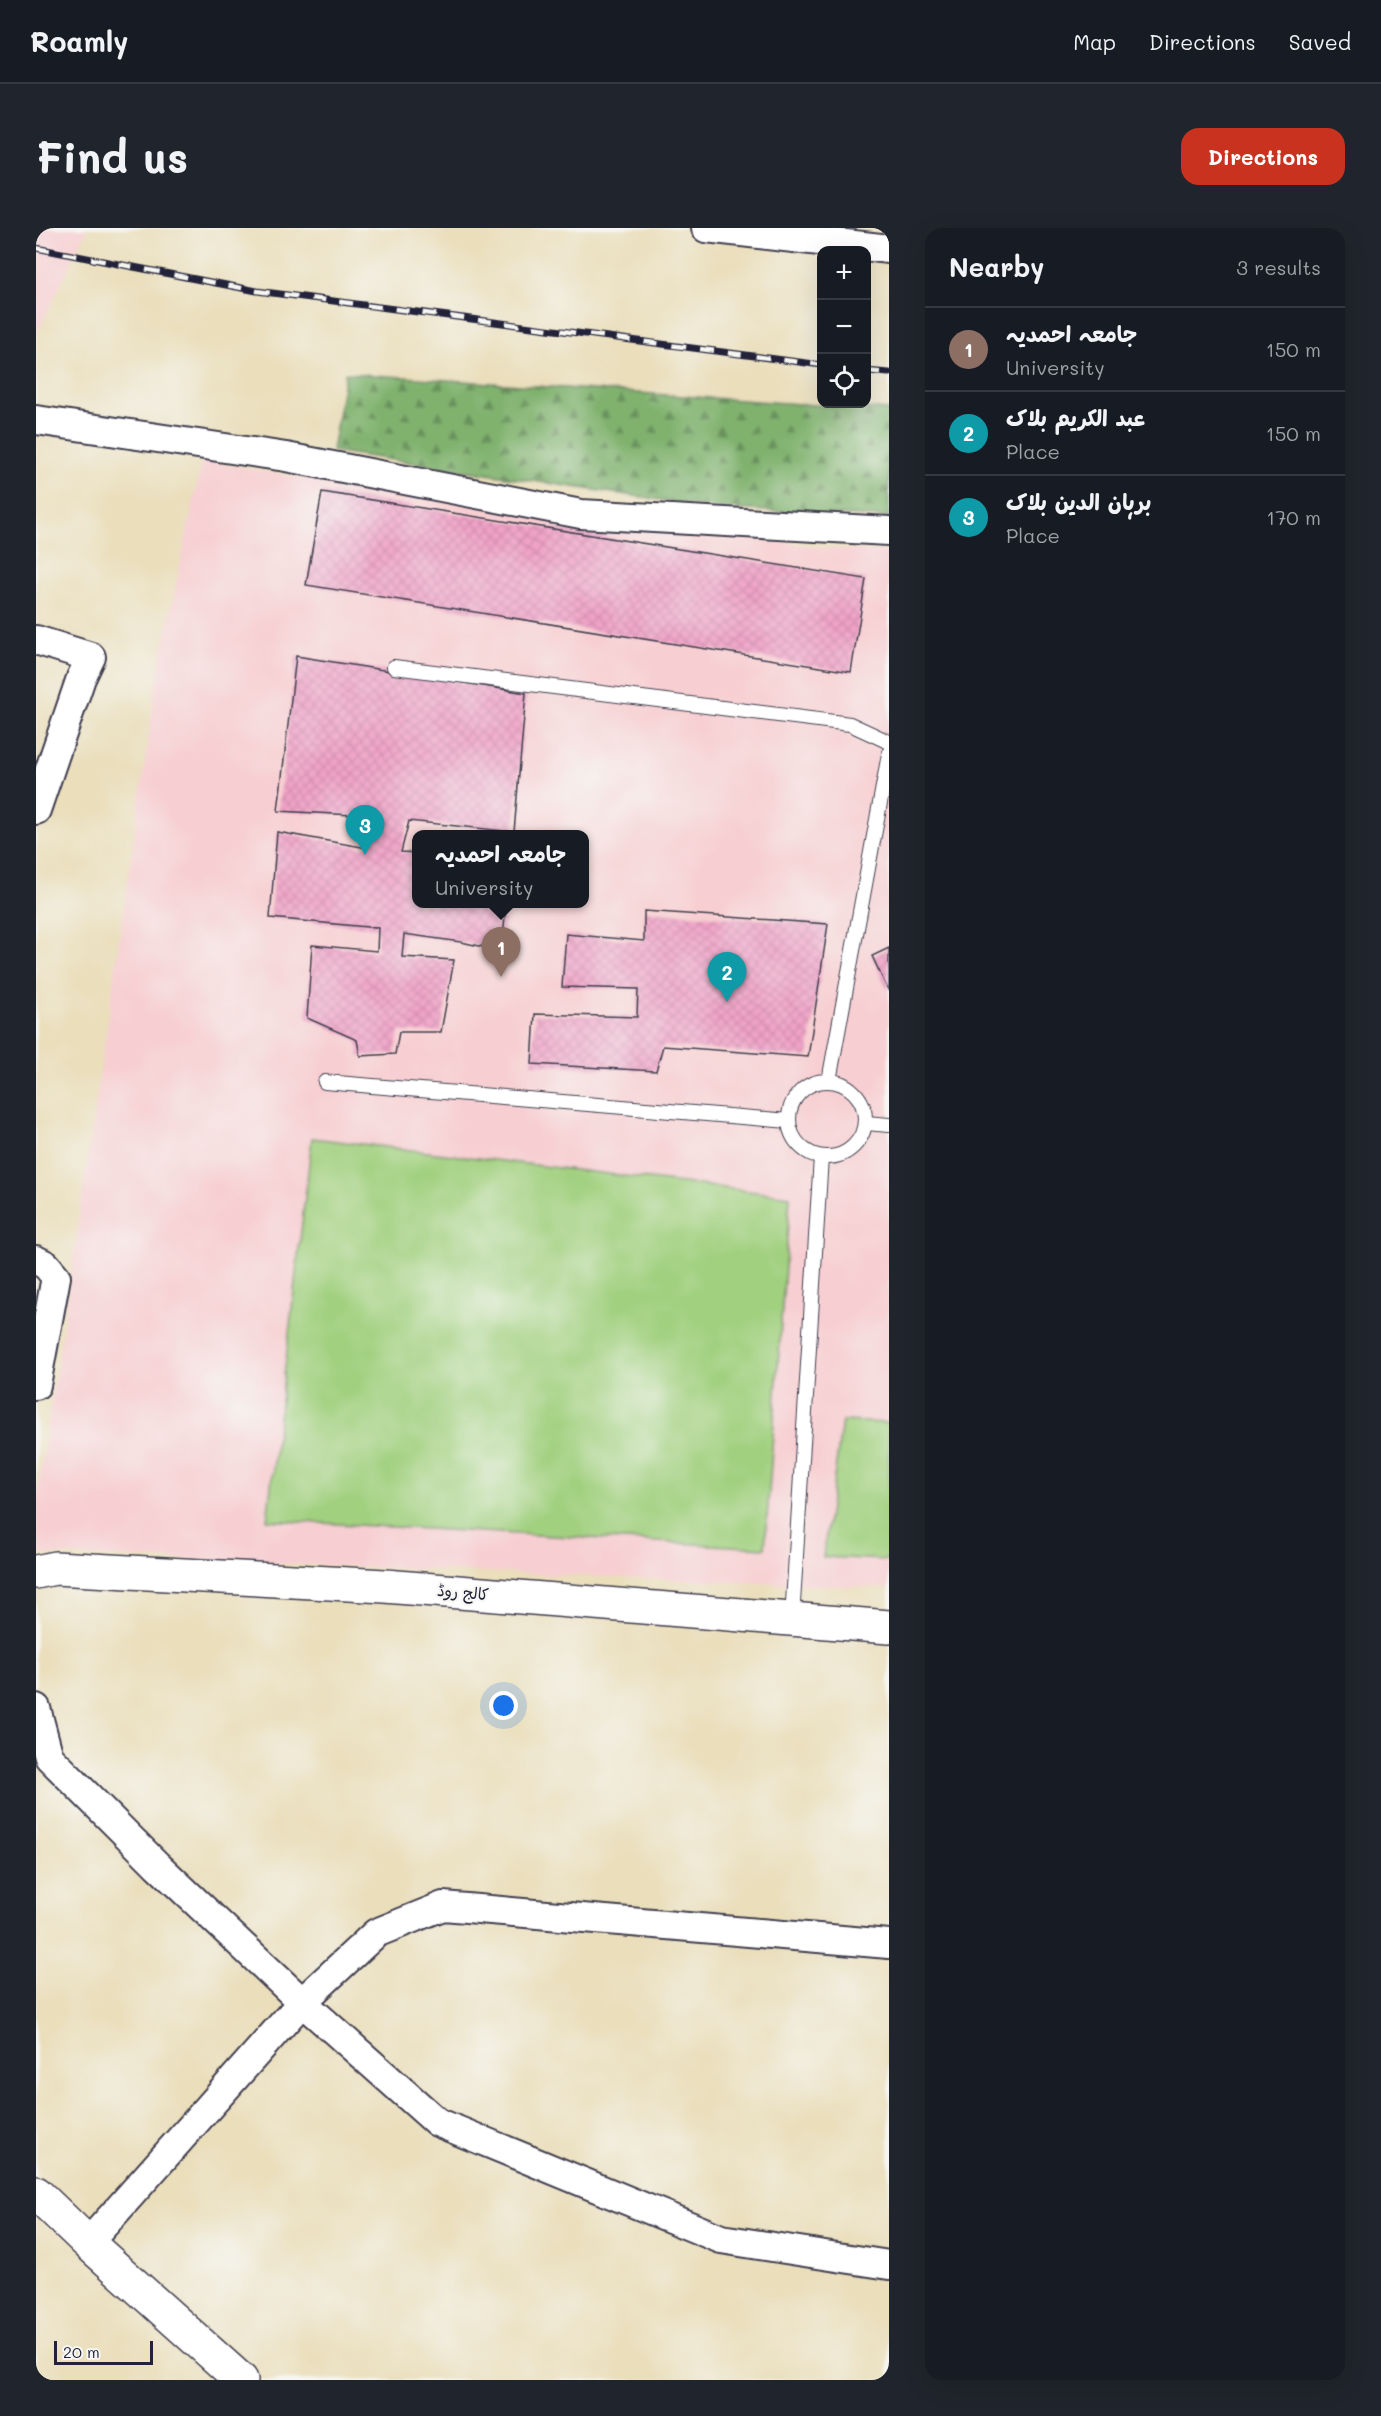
<!DOCTYPE html>
<html lang="en">
<head>
<meta charset="utf-8">
<style>
  :root { --surface:#171b24; --page:#20242c; --text:#f1f3f6; --muted:#9ea1a6; --line:#363941; --accent:#c8321e }
  body { margin:0; font-family:Mali,"Playpen Sans Arabic",sans-serif; background:var(--page); color:var(--text) }
  .controls { position:absolute; right:18px; top:18px; display:grid; overflow:hidden; border-radius:12px; box-shadow:0 6px 24px #0002 }
  .controls button { width:54px; height:54px; display:grid; place-items:center; padding:0; border:0; border-bottom:2px solid var(--line); background:var(--surface); color:var(--text); font:30px sans-serif }
  .scale { position:absolute; left:18px; bottom:15px; width:99px; box-sizing:border-box; padding-left:6px; border:3px solid #22223b; border-top:0; font-size:16px; line-height:21px; white-space:nowrap; color:#22223b; -webkit-text-stroke:4px #f6f6f2; paint-order:stroke }
  .you { position:absolute; left:468px; top:1478px; width:21px; height:21px; margin:-15px; border:4px solid #fff; border-radius:50%; background:#1a73e8; box-shadow:0 0 0 9px #1a73e833 }
  .badge { display:grid; place-items:center; width:39px; height:39px; border-radius:50%; background:var(--accent); color:#fff; font-size:20px; font-weight:700 }
  .pin { position:absolute; translate:-50% -50px; filter:drop-shadow(0 2px 3px #0008) }
  .pin::after { content:''; position:absolute; top:32px; width:21px; height:18px; background:inherit; clip-path:polygon(0 0,100% 0,50% 100%) }
  .popup { position:absolute; left:376px; top:602px; width:177px; height:78px; box-sizing:border-box; display:grid; place-content:center; border-radius:12px; background:var(--surface); filter:drop-shadow(0 2px 4px #0005); font-size:20px; white-space:nowrap; color:var(--muted) }
  .popup b { font-size:22px; color:var(--text) }
  .popup::after { content:''; position:absolute; left:50%; top:100%; margin-left:-12px; border:12px solid transparent; border-top-color:var(--surface) }
  .list { margin:0; padding:0; list-style:none }
  h2 { display:flex; justify-content:space-between; align-items:center; height:78px; margin:0; padding:0 24px; font-size:26px }
  h2 small { font-size:20px; font-weight:400; color:var(--muted) }
  .list li { display:grid; grid-template-columns:39px 1fr auto; gap:18px; align-items:center; box-sizing:border-box; height:84px; padding:0 24px; border-top:2px solid var(--line) }
  .list b { display:block; font-size:22px; white-space:nowrap }
  .list p { margin:0; font-size:20px; white-space:nowrap; color:var(--muted) }
  .list em { font-size:20px; font-style:normal; color:var(--muted) }
  .icon { flex:none; width:33px; height:33px; fill:none; stroke:currentColor; stroke-width:2; stroke-linecap:round; stroke-linejoin:round }
  .map { position:relative; flex:none; width:853px; height:2152px; overflow:hidden; border-radius:18px }
  header { display:flex; align-items:center; gap:36px; box-sizing:border-box; height:84px; padding:0 30px; background:var(--surface); border-bottom:2px solid var(--line) }
  header strong { font-size:28px }
  nav { display:flex; gap:33px; margin-inline-start:auto; font-size:21px }
  .intro { display:flex; align-items:center; justify-content:space-between; box-sizing:border-box; height:144px; padding:0 36px }
  h1 { margin:0; font-size:42px }
  .button { padding:15px 27px; border-radius:18px; background:var(--accent); color:#fff; font-size:21px; font-weight:700 }
  main { display:flex; gap:36px; padding:0 36px }
  aside { flex:1; background:var(--surface); border-radius:18px; box-shadow:0 6px 24px #0002 }
  .map>svg:first-child { display:block }
  .built { fill:#f7cfd2; fill-rule:evenodd }
  .green { fill:#a1d07f; stroke:#62795d; stroke-width:1.5 }
  .forest { fill:url(#forest-firs); stroke:#516a54; stroke-width:1.5 }
  .building { fill:url(#building-cross-hatch) }
  .lines { fill:none; stroke-linecap:round; stroke-linejoin:round }
  .lane-casing { stroke:#403e4e; stroke-width:16 }
  .street-casing { stroke:#403e4e; stroke-width:32 }
  .secondary-casing { stroke:#403e4e; stroke-width:36 }
  .lane { stroke:#fff; stroke-width:14 }
  .street { stroke:#fff; stroke-width:28 }
  .secondary { stroke:#fff; stroke-width:33 }
  .rail-casing { stroke:#22223b; stroke-width:7 }
  .rail { stroke:#f6f6f2; stroke-width:4.5; stroke-dasharray:14; stroke-linecap:butt }
  .labels { text-anchor:middle; stroke-width:4.5; stroke-linejoin:round; paint-order:stroke }
  .street-label { font-size:16px; fill:#22223b; stroke:#f6f6f2 }
</style>
</head>
<body>
<header>
<strong>Roamly</strong>
<nav><a>Map</a><a>Directions</a><a>Saved</a></nav>
</header>
<div class="intro"><h1>Find us</h1><a class="button">Directions</a></div>
<main>
<div class="map">
<svg width="853" height="2152" viewBox="0 0 853 2152">
  <defs>
    <pattern id="forest-firs" width="22" height="20" patternUnits="userSpaceOnUse" patternTransform="scale(1.5)"><rect width="22" height="20" fill="#80b26e"/><path d="M5 1l3.5 6h-7zM16 11l3.5 6h-7z" fill="#68905c"/></pattern>
    <pattern id="building-cross-hatch" width="8" height="8" patternUnits="userSpaceOnUse" patternTransform="scale(1.5)"><rect width="8" height="8" fill="#f0a2c7"/><path d="M0 0l8 8M0 8l8-8" fill="none" stroke="#ce8bac"/></pattern>
  </defs>
  <rect width="100%" height="100%" fill="#f6f6f2"/>
  <filter id="ink" filterUnits="userSpaceOnUse"><feTurbulence type="fractalNoise" baseFrequency=".0167" numOctaves="2"/><feDisplacementMap in="SourceGraphic" scale="12" xChannelSelector="R" yChannelSelector="G"/><feConvolveMatrix kernelMatrix="1 2 1 2 8 2 1 2 1" color-interpolation-filters="sRGB"/></filter>
  <filter id="wash" filterUnits="userSpaceOnUse"><feTurbulence type="fractalNoise" baseFrequency=".008" numOctaves="4" result="noise"/><feDisplacementMap in="SourceGraphic" scale="24" xChannelSelector="R" yChannelSelector="G"/><feGaussianBlur stdDeviation="1.35" result="paint"/><feColorMatrix in="noise" values="0 0 0 0 0 0 0 0 0 0 0 0 0 0 0 0 0 1.4 0 .05"/><feComposite in="paint" operator="in"/></filter>
  <g filter="url(#wash)">
    <rect width="100%" height="100%" fill="#eadebb"/>
    <!-- built -->
    <g class="built">
      <path d="M0,0h52l-52,107z"/>
      <path d="M166,232l102,18 524,70 61,3v1037l-853,-34v-53l34,-220 88,-609zM381,606h168v70h-168z"/>
    </g>
    <!-- green -->
    <g class="green">
      <path d="M276,910l478,58 -25,352 -498,-28z"/>
      <path d="M806,1193l47,2v137l-66,-3z"/>
    </g>
    <!-- forest -->
    <path class="forest" d="M309,145l544,37v108l-174,-10 -383,-57z"/>
    <g id="blocks">
      <!-- building -->
      <g class="building">
        <path d="M286,264l544,87 -15,93 -545,-87z"/>
        <path d="M260,428l230,37 -12,139 -105,-11 -8,31 16,1v51h89l-4,47 -41,-9 -57,-8 -2,23 52,3 -13,72h-42l-4,22 -35,2 -3,-16 -50,-22 5,-73 65,6 1,-23 -108,-10 7,-86 90,16 5,-32 -94,-5z"/>
        <path d="M608,683l184,13 -20,133 -145,-11 -7,25 -124,-7 3,-50 102,3 1,-28 -76,-2 4,-53 78,7z"/>
        <path d="M853,720v44l-17,-36z"/>
      </g>
    </g>
  </g>
  <g filter="url(#ink)">
    <use href="#blocks" fill-opacity="0" stroke="#403e4e" stroke-width="1.5"/>
    <g class="lines">
      <!-- lane casing -->
      <g class="lane-casing">
        <g id="lane">
          <path d="M358,439l456,57 39,18"/>
          <path d="M793,853l60,-327"/>
          <circle cx="791" cy="891" r="38"/>
          <path d="M289,854l464,39"/>
          <path d="M830,895l23,2"/>
          <path d="M756,1391l29,-462"/>
        </g>
      </g>
      <!-- street casing -->
      <g class="street-casing">
        <g id="street">
          <path d="M670,0l183,21"/>
          <path d="M0,192l250,37 295,57 308,17"/>
          <path d="M0,412l55,17 -10,21 -45,132"/>
          <path d="M0,1032l10,5 10,12 -20,108"/>
          <path d="M0,1480l13,49 108,108 145,137 135,120 284,117 168,26"/>
          <path d="M52,2015l214,-241 74,-69 67,-27 446,38"/>
        </g>
      </g>
      <!-- secondary casing -->
      <g class="secondary-casing">
        <g id="secondary">
          <path d="M0,1344l19,-4 330,18 504,41"/>
          <path d="M0,1965l52,50 153,137"/>
        </g>
      </g>
      <!-- lane -->
      <use href="#lane" class="lane"/>
      <!-- street -->
      <use href="#street" class="street"/>
      <!-- secondary -->
      <use href="#secondary" class="secondary"/>
      <!-- rail casing -->
      <g class="rail-casing">
        <g id="rail">
          <path d="M0,20l221,43 565,74"/>
          <path d="M830,143l23,2"/>
        </g>
      </g>
      <!-- rail -->
      <use href="#rail" class="rail"/>
    </g>
  </g>
  <g class="labels">
    <!-- street labels -->
    <g class="street-label">
      <text transform="translate(427 1364) rotate(5)" y="6">کالج روڈ</text>
    </g>
  </g>
</svg>
<div class="controls">
<button>+</button>
<button>−</button>
<button><svg class="icon" aria-label="locate" viewBox="0 0 24 24"><circle cx="12" cy="12" r="6"/><path d="M12 2v4M12 18v4M2 12h4M18 12h4"/></svg></button>
</div>
<div class="scale">20 m</div>
<div class="you"></div>
<div class="pin badge" style="left:465px;top:749px;background:#8d6e63">1</div>
<div class="popup"><b>جامعہ احمدیہ</b>University</div>
<div class="pin badge" style="left:691px;top:774px;background:#0f9aa8">2</div>
<div class="pin badge" style="left:329px;top:627px;background:#0f9aa8">3</div>
</div>
<aside>
<h2>Nearby<small>3 results</small></h2>
<ul class="list">
<li><span class="badge" style="background:#8d6e63">1</span><div><b>جامعہ احمدیہ</b><p>University</p></div><em>150 m</em></li>
<li><span class="badge" style="background:#0f9aa8">2</span><div><b>عبد الکریم بلاک</b><p>Place</p></div><em>150 m</em></li>
<li><span class="badge" style="background:#0f9aa8">3</span><div><b>برہان الدین بلاک</b><p>Place</p></div><em>170 m</em></li>
</ul>
</aside>
</main>
</body>
</html>
